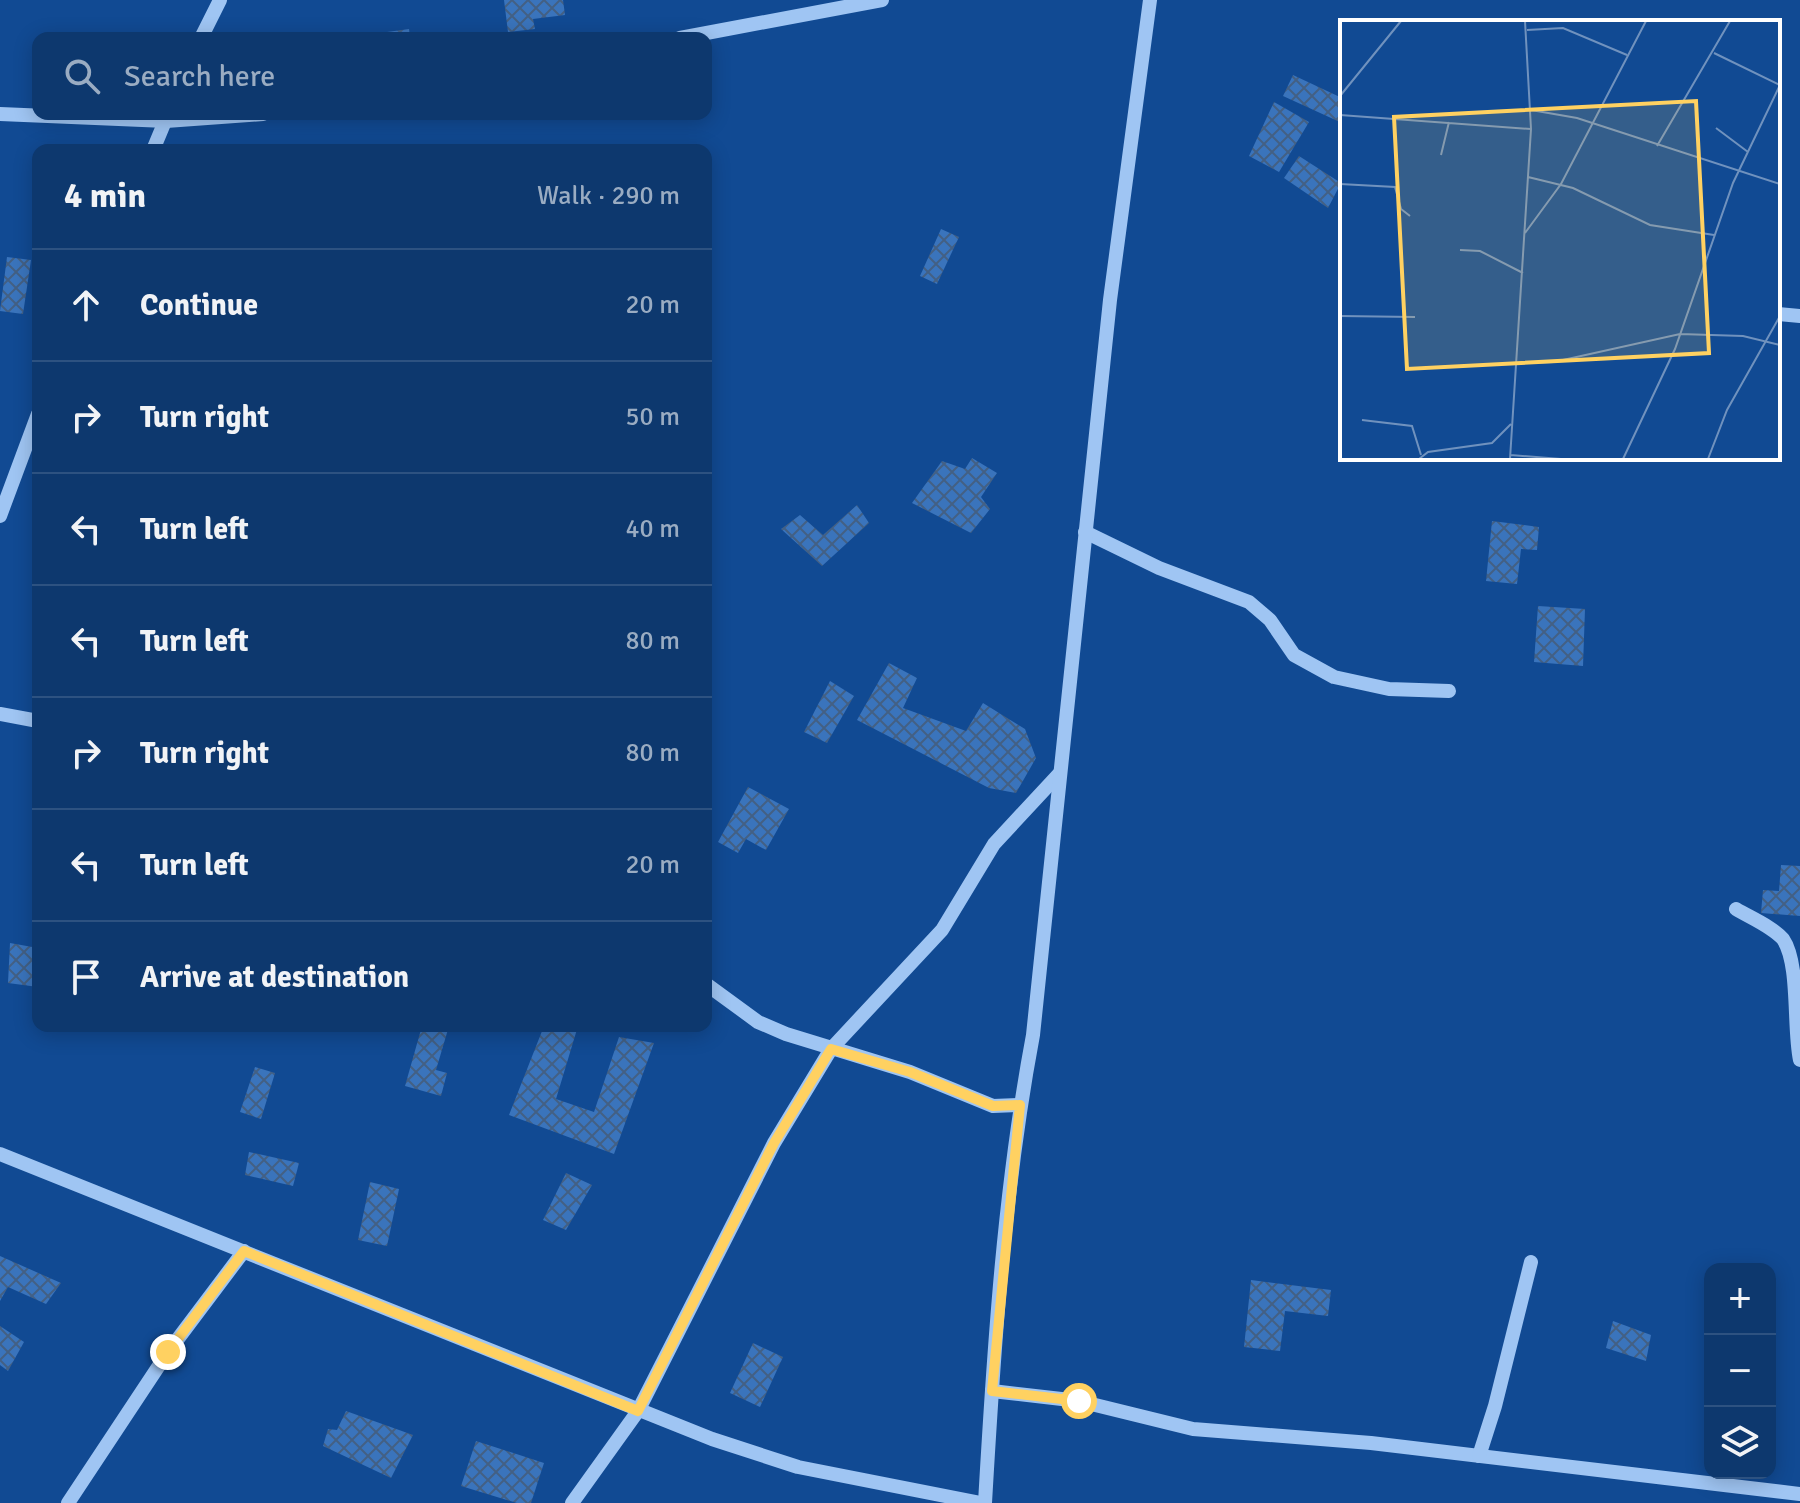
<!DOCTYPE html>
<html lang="en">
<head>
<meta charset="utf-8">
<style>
  :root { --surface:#0d386e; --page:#163f73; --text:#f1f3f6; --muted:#9aacc2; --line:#2d5281 }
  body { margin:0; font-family:Signika,sans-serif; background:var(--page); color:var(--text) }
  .controls { position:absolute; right:24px; bottom:24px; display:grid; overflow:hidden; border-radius:16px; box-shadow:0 4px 20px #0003 }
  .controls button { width:72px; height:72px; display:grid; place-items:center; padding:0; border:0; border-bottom:2px solid var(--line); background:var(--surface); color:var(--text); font:40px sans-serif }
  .stop { position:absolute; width:24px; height:24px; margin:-18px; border:6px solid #ffd161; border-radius:50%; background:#fff }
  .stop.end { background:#ffd161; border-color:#fff; box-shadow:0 2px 8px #0008 }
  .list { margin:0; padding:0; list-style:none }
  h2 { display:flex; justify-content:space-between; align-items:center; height:104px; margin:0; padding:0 32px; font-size:34px }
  h2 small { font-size:26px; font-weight:400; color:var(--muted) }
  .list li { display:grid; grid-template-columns:52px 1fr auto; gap:24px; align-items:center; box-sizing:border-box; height:112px; padding:0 32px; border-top:2px solid var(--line) }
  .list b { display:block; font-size:30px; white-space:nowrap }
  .list em { font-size:26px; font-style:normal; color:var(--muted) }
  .icon { flex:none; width:44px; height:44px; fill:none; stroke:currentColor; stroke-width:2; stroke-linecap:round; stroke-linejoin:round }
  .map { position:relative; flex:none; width:1800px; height:1503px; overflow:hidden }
  .search { position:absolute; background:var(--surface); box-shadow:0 4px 20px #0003; left:32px; top:32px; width:680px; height:88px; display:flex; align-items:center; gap:20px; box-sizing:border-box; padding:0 28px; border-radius:16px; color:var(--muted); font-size:30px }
  .panel { position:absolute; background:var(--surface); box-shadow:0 4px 20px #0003; left:32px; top:144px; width:680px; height:888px; border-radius:16px }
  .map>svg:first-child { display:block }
  .building { fill:url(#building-cross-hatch) }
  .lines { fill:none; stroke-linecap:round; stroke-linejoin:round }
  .minor { stroke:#9fc5f3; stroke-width:14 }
  .route { stroke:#ffd161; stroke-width:10 }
  .inset-road { fill:none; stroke:#7092be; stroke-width:2 }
  .view { fill:#ffd161; fill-opacity:0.15; stroke:#ffd161; stroke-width:4 }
  .inset-edge { fill:none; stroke:#fff; stroke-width:4 }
</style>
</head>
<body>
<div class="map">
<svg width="1800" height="1503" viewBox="0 0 1800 1503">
  <defs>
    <pattern id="building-cross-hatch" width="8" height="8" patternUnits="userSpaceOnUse" patternTransform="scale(2)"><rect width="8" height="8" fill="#3a74bc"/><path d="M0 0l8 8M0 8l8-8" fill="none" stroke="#436084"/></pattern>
  </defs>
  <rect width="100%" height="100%" fill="#114a93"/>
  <!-- building -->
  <g class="building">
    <path d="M504,0h59l2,15 -32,4 2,10 -27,3z"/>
    <path d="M409,29l1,9h-52v-2z"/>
    <path d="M1293,75l49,23v25l-59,-27z"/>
    <path d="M1274,102l35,20 -30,50 -30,-16z"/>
    <path d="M1299,156l42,27 -13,25 -44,-30z"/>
    <path d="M941,229l18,8 -22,47 -17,-8z"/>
    <path d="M7,257l24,3 -8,54 -23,-3z"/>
    <path d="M972,458l25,15 -16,24 9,12 -19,24 -59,-30 30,-42 23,8z"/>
    <path d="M857,505l12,18 -47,43 -41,-37 19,-14 23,20z"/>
    <path d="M1492,521l47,6 -2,23 -16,-1 -4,35 -31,-3z"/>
    <path d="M1538,606l47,3 -2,57 -49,-4z"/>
    <path d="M889,663l28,15 -14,30 63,23 17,-28 42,26 11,29 -20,35 -27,-5 -132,-68z"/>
    <path d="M830,681l24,15 -27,47 -23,-11z"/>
    <path d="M748,787l41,22 -23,41 -20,-11 -8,14 -20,-11z"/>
    <path d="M1781,865l19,1v50l-39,-3 2,-23 16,1z"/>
    <path d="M10,943l28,5v39l-30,-4z"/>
    <path d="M422,1026h27l-13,44 11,3 -6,23 -36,-10z"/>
    <path d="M544,1026h34l-22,73 38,13 25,-75 35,6 -40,111 -105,-39z"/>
    <path d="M255,1067l20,6 -14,46 -21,-7z"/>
    <path d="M249,1152l50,11 -6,23 -48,-11z"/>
    <path d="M566,1173l26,12 -26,45 -23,-10z"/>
    <path d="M370,1182l29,7 -12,57 -29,-6z"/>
    <path d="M0,1256l61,27 -15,21 -38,-17 -8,14z"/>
    <path d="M1251,1280l80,10 -3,26 -43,-5 -5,40 -36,-4z"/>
    <path d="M1613,1321l38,14 -5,26 -40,-13z"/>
    <path d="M0,1326l24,16 -16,29 -8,-6z"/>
    <path d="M753,1343l30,14 -23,50 -30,-14z"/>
    <path d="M346,1411l67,24 -22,43 -68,-32 5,-17 9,1z"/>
    <path d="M476,1441l68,22 -13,40h-14l-56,-17z"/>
  </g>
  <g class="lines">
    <!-- minor -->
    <g class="minor">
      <path d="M201,38l19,-38"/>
      <path d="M680,38l202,-38"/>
      <path d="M0,114l166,7 97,-7"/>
      <path d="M153,150l15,-36"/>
      <path d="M1778,314l22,2"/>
      <path d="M0,516l38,-102"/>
      <path d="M1085,532l74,36 90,34 21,18 24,35 40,22 55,12 60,2"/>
      <path d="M0,714l38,7"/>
      <path d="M1736,909c15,9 35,17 47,30 17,25 10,88 17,121"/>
      <path d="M706,984l52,38 28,12 124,38 83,34 27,-1"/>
      <path d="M0,1154l712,285 86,28 183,36"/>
      <path d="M992,1391l87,10 114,28 178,14 429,51"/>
      <path d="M1479,1456l16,-50 36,-144"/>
      <path d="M68,1503l100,-151 76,-101"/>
      <path d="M572,1503l66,-92 136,-268 57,-94 111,-119 52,-86 65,-70"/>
      <path d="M985,1503c9,-156 19,-314 48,-468l77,-735 40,-300"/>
    </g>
  </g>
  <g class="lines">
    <!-- route -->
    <path class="route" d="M168,1352l76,-101 394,160 136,-268 57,-94 79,23 83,34 27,-1 -28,286 87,10"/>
  </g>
  <!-- overview -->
  <g transform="translate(1340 20)">
    <rect width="440" height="440" fill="#114a93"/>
    <path class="inset-road" d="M187,10l36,-2 64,27M374,33l66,32M0,76l61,-75M191,90l46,8 203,66M0,95l191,14M376,108l32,24M317,126l73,-125M101,135l8,-33M188,157l45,11 77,37 64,10M0,164l55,3 6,22 9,7M185,213l36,-49 85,-163M120,230l20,1 43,22M0,296l75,1M176,343l38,-1 126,-28 63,2 37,9M22,400l50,6 9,29M170,435l51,4M79,439l9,-7 64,-9 19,-19M170,439l21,-330 -6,-108M283,439l52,-110 58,-166 47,-98M368,439l19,-49 53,-94"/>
    <path class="view" d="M356,81l13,252 -302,16 -13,-252z"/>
    <rect width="440" height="440" class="inset-edge"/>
  </g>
</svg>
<div class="controls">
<button>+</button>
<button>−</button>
<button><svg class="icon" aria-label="layers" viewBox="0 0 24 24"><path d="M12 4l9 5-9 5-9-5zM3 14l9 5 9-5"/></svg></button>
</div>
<div class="stop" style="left:1079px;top:1401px"></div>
<div class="stop end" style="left:168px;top:1352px"></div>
<div class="search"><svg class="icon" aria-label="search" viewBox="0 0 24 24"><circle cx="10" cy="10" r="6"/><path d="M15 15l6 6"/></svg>Search here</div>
<section class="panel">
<h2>4 min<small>Walk · 290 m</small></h2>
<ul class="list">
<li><svg class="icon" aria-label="ahead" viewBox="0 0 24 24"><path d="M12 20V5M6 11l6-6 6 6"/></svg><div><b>Continue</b></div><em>20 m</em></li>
<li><svg class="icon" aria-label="right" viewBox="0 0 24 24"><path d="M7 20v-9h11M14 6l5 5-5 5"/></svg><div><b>Turn right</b></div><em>50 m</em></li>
<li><svg class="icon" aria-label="left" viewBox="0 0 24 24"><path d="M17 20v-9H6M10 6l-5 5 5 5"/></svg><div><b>Turn left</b></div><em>40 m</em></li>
<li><svg class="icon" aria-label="left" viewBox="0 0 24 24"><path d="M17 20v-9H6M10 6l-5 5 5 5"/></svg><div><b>Turn left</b></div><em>80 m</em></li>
<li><svg class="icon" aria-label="right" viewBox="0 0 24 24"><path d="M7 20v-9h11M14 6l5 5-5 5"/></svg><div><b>Turn right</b></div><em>80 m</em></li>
<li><svg class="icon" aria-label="left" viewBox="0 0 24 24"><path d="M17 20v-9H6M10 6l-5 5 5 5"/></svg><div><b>Turn left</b></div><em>20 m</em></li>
<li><svg class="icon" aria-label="arrive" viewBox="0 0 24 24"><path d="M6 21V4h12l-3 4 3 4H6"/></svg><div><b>Arrive at destination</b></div></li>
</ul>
</section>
</div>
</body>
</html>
